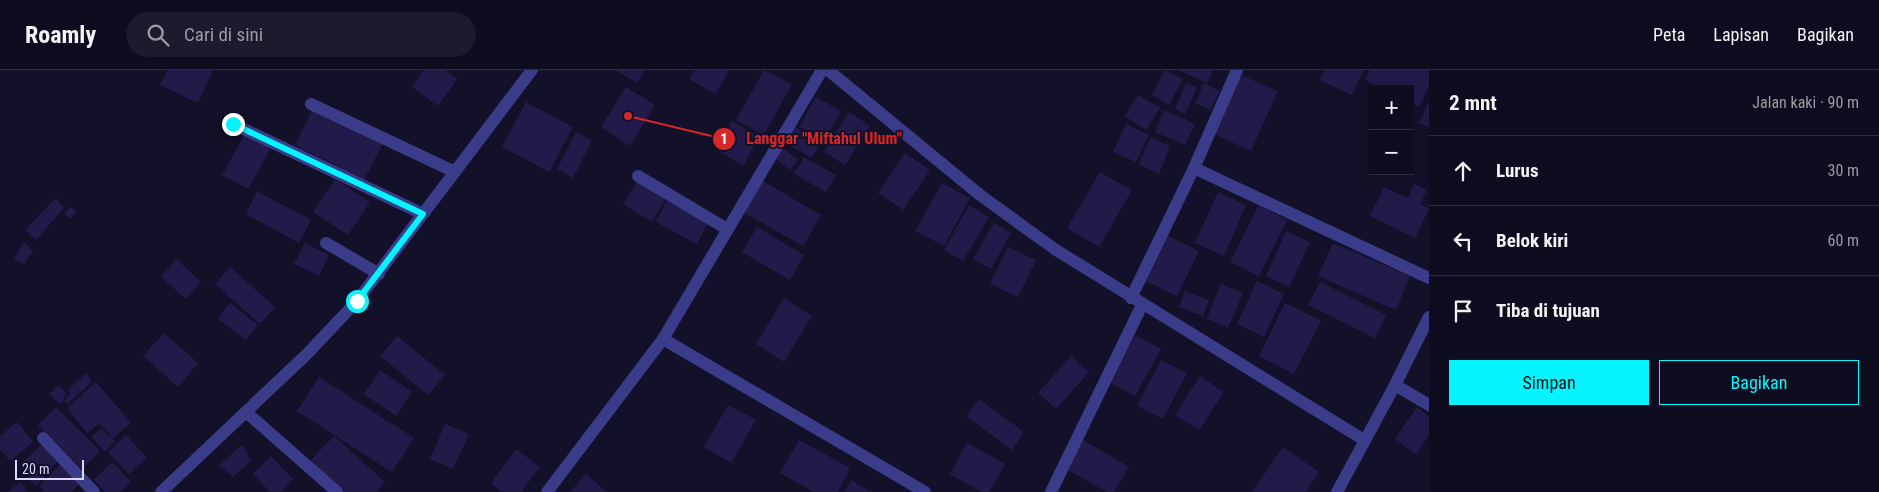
<!DOCTYPE html>
<html lang="id">
<head>
<meta charset="utf-8">
<style>
  :root { --surface:#0e0c1f; --page:#1c1a2c; --text:#f1f3f6; --muted:#9b9ba4; --line:#2e2c3d; --accent:#04f5ff }
  body { margin:0; font-family:"Roboto Condensed",sans-serif; background:var(--page); color:var(--text) }
  .controls { position:absolute; right:15px; top:15px; display:grid; overflow:hidden; border-radius:0px; box-shadow:0 5px 20px #0002 }
  .controls button { width:45px; height:45px; display:grid; place-items:center; padding:0; border:0; border-bottom:1px solid var(--line); background:var(--surface); color:var(--text); font:25px sans-serif }
  .scale { position:absolute; left:15px; bottom:12px; width:69px; box-sizing:border-box; padding-left:5px; border:2px solid #dad8ff; border-top:0; font-size:14px; line-height:18px; white-space:nowrap; color:#dad8ff; -webkit-text-stroke:4px #131029; paint-order:stroke }
  .stop { position:absolute; width:15px; height:15px; margin:-11px; border:4px solid #04f5ff; border-radius:50%; background:#fff }
  .stop.end { background:#04f5ff; border-color:#fff; box-shadow:0 1px 5px #0008 }
  .list { margin:0; padding:0; list-style:none }
  h2 { display:flex; justify-content:space-between; align-items:center; height:65px; margin:0; padding:0 20px; font-size:21px }
  h2 small { font-size:16px; font-weight:400; color:var(--muted) }
  .list li { display:grid; grid-template-columns:32px 1fr auto; gap:15px; align-items:center; box-sizing:border-box; height:70px; padding:0 20px; border-top:1px solid var(--line) }
  .list b { display:block; font-size:19px; white-space:nowrap }
  .list em { font-size:16px; font-style:normal; color:var(--muted) }
  .actions { display:flex; gap:10px; padding:15px 20px }
  .actions a { flex:1; padding:11px 0; border:1px solid var(--accent); border-radius:0px; text-align:center; font-size:18px; color:var(--accent) }
  .actions .main { background:var(--accent); color:#111 }
  .icon { flex:none; width:28px; height:28px; fill:none; stroke:currentColor; stroke-width:2; stroke-linecap:round; stroke-linejoin:round }
  .map { position:relative; flex:none; width:1429px; height:422px; overflow:hidden }
  header { display:flex; align-items:center; gap:30px; box-sizing:border-box; height:70px; padding:0 25px; background:var(--surface); border-bottom:1px solid var(--line) }
  header strong { font-size:24px }
  nav { display:flex; gap:28px; margin-inline-start:auto; font-size:18px }
  .search { width:350px; height:45px; background:var(--page); display:flex; align-items:center; gap:12px; box-sizing:border-box; padding:0 18px; border-radius:28px; color:var(--muted); font-size:19px }
  main { display:flex }
  aside { flex:1; background:var(--surface) }
  .map>svg:first-child { display:block }
  .building { fill:#221b4a }
  .lines { fill:none; stroke-linecap:round; stroke-linejoin:round }
  .minor { stroke:#3a3c89; stroke-width:12 }
  .route { stroke:#04f5ff; stroke-width:6 }
  .leader { fill:none; stroke:#d62828; stroke-width:2 }
  .callout-dot { fill:#d62828; stroke:#131029; stroke-width:2 }
  .mark-label { font-size:15px; text-anchor:middle; font-weight:bold; fill:#fff }
  .callout-label { font-size:16px; text-anchor:middle; font-weight:bold; fill:#d62828; stroke:#131029; stroke-width:4; stroke-linejoin:round; paint-order:stroke }
</style>
</head>
<body>
<header>
<strong>Roamly</strong>
<div class="search"><svg class="icon" aria-label="search" viewBox="0 0 24 24"><circle cx="10" cy="10" r="6"/><path d="M15 15l6 6"/></svg>Cari di sini</div>
<nav><a>Peta</a><a>Lapisan</a><a>Bagikan</a></nav>
</header>
<main>
<div class="map">
<svg width="1429" height="422" viewBox="0 0 1429 422">
  <rect width="100%" height="100%" fill="#131029"/>
  <!-- building -->
  <g class="building">
    <path d="M168,0h45l-15,33 -38,-18z"/>
    <path d="M424,0h21l12,9 -19,27 -26,-19z"/>
    <path d="M616,0h29l-8,13z"/>
    <path d="M695,0h34l-13,24 -27,-15z"/>
    <path d="M764,0l28,14 -28,51 -28,-15z"/>
    <path d="M1165,0l18,9 -14,26 -17,-10z"/>
    <path d="M1178,0h35l-6,13z"/>
    <path d="M1324,0h39l-11,25 -32,-15z"/>
    <path d="M1370,0h59v16l-10,21 -9,-5v-13h-28l-17,-9z"/>
    <path d="M1241,5l37,16 -27,60 -37,-17z"/>
    <path d="M1186,13l11,5 -12,26 -10,-5z"/>
    <path d="M1204,13l16,8 -10,19 -15,-7z"/>
    <path d="M626,17l29,18 -25,41 -29,-19z"/>
    <path d="M1138,25l22,13 -14,22 -21,-14z"/>
    <path d="M816,27l25,14 -16,29 -26,-13z"/>
    <path d="M1429,31v26l-10,-4z"/>
    <path d="M526,32l47,25 -24,45 -47,-25z"/>
    <path d="M314,37l69,36 -19,37 -69,-35z"/>
    <path d="M1164,40l31,14 -10,21 -30,-13z"/>
    <path d="M849,42l21,14 -25,39 -21,-13z"/>
    <path d="M732,51l27,16 -16,29 -28,-17z"/>
    <path d="M1126,54l23,11 -13,27 -23,-10z"/>
    <path d="M792,55l29,17 -10,16 -28,-17z"/>
    <path d="M246,62l26,14 -24,43 -26,-14z"/>
    <path d="M576,62l16,8 -19,38 -16,-9z"/>
    <path d="M1150,67l20,9 -11,28 -20,-9z"/>
    <path d="M783,78l15,12 -8,10 -15,-12z"/>
    <path d="M905,83l25,17 -27,40 -25,-17z"/>
    <path d="M804,87l32,18 -10,17 -32,-18z"/>
    <path d="M1100,102l32,18 -33,57 -32,-19z"/>
    <path d="M335,109l35,23 -22,33 -35,-23z"/>
    <path d="M638,110l28,18 -14,24 -29,-18z"/>
    <path d="M761,110l60,35 -18,31 -60,-34z"/>
    <path d="M942,113l28,15 -26,48 -29,-15z"/>
    <path d="M1414,114l13,6 -7,14 9,4 -14,30 -45,-22 14,-29 24,11z"/>
    <path d="M257,121l54,29 -12,23 -53,-29z"/>
    <path d="M1218,122l28,13 -22,51 -29,-13z"/>
    <path d="M56,128l8,10 -28,32 -11,-10z"/>
    <path d="M667,131l41,22 -11,21 -41,-22z"/>
    <path d="M969,135l20,12 -26,44 -19,-11z"/>
    <path d="M1259,135l28,15 -28,56 -29,-14z"/>
    <path d="M71,137l5,5 -6,7 -6,-6z"/>
    <path d="M994,153l17,10 -20,36 -18,-10z"/>
    <path d="M757,157l47,28 -14,25 -48,-28z"/>
    <path d="M1286,161l24,11 -21,45 -23,-11z"/>
    <path d="M1166,165l33,16 -22,45 -33,-16z"/>
    <path d="M24,172l9,9 -9,13 -10,-5z"/>
    <path d="M305,173l24,12 -10,21 -25,-12z"/>
    <path d="M1333,173l77,33 -14,34 -78,-34z"/>
    <path d="M1008,177l28,13 -18,37 -28,-13z"/>
    <path d="M176,189l25,23 -15,17 -25,-22z"/>
    <path d="M230,197l45,40 -15,17 -45,-40z"/>
    <path d="M1257,211l27,13 -20,43 -27,-13z"/>
    <path d="M1320,212l66,33 -11,23 -67,-33z"/>
    <path d="M1221,214l22,9 -15,35 -21,-9z"/>
    <path d="M1185,221l24,9 -6,16 -24,-9z"/>
    <path d="M784,228l28,18 -28,46 -28,-18z"/>
    <path d="M230,233l28,22 -12,15 -28,-21z"/>
    <path d="M1285,233l36,18 -27,53 -35,-18z"/>
    <path d="M164,263l34,30 -20,24 -35,-31z"/>
    <path d="M1135,265l26,14 -26,47 -26,-14z"/>
    <path d="M397,266l48,39 -17,20 -48,-39z"/>
    <path d="M1071,286l18,16 -33,37 -18,-16z"/>
    <path d="M1161,290l26,13 -24,46 -26,-13z"/>
    <path d="M380,300l32,22 -16,24 -32,-22z"/>
    <path d="M86,303l6,9 -25,22 -3,-3 6,-7 -2,-4z"/>
    <path d="M1200,306l24,16 -25,38 -24,-15z"/>
    <path d="M319,307l95,61 -22,34 -95,-61z"/>
    <path d="M96,312l35,41 -18,15 -14,-14 -12,9 -20,-25z"/>
    <path d="M59,315l8,9 -7,10 -11,-10z"/>
    <path d="M979,329l45,33 -12,18 -46,-34z"/>
    <path d="M728,335l28,15 -25,43 -27,-16z"/>
    <path d="M56,337l44,44 -18,18 -44,-44z"/>
    <path d="M1417,337l12,9v19l-13,19 -21,-15z"/>
    <path d="M17,352l16,20 -23,19 -10,-12v-13z"/>
    <path d="M445,354l24,10 -16,35 -23,-10z"/>
    <path d="M101,359l15,12 -11,11 -14,-16z"/>
    <path d="M126,365l21,23 -18,16 -21,-22z"/>
    <path d="M334,366l51,46 -9,10h-32l-34,-31z"/>
    <path d="M799,370l51,28 -12,24h-24l-34,-19z"/>
    <path d="M1083,370l46,27 -15,25h-7l-41,-23z"/>
    <path d="M43,373l15,18 -10,10 -9,-7 -9,7 -8,-8z"/>
    <path d="M967,373l38,21 -16,28h-8l-31,-18z"/>
    <path d="M242,375l9,16 -18,16 -14,-12z"/>
    <path d="M1283,377l36,25 -13,20h-54z"/>
    <path d="M516,379l24,18 -19,25h-19l-11,-9z"/>
    <path d="M271,386l22,23 -13,13h-10l-17,-18z"/>
    <path d="M63,392l19,19 -11,11h-27l-5,-6z"/>
    <path d="M112,392l19,20 -11,10h-15l-11,-12z"/>
    <path d="M41,398l5,7 -11,11 -7,-8z"/>
    <path d="M586,404l21,18h-37z"/>
    <path d="M852,410l18,12h-26z"/>
    <path d="M20,412l8,10h-20z"/>
  </g>
  <g class="lines">
    <!-- minor -->
    <g class="minor">
      <path d="M828,0l152,125 76,55 308,190"/>
      <path d="M311,34l144,68"/>
      <path d="M233,54l190,90"/>
      <path d="M1194,98l235,110"/>
      <path d="M638,106l89,53"/>
      <path d="M326,173l53,31"/>
      <path d="M1131,228l63,-130 43,-98"/>
      <path d="M663,269l262,153"/>
      <path d="M1395,315l34,20"/>
      <path d="M246,342l91,80"/>
      <path d="M43,368l51,54"/>
      <path d="M161,422l146,-138 50,-53 175,-231"/>
      <path d="M547,422l116,-153 159,-269"/>
      <path d="M1051,422l91,-187"/>
      <path d="M1337,422l58,-107 34,-68"/>
    </g>
  </g>
  <g class="lines">
    <!-- route -->
    <path class="route" d="M233,54l190,90 -66,87"/>
  </g>
  <!-- callouts -->
  <path class="leader" d="M628 46L724 69"/>
  <g class="callout-dot">
    <circle cx="628" cy="46" r="5"/>
    <circle cx="724" cy="69" r="12"/>
  </g>
  <g class="mark-label">
    <text x="724" y="74">1</text>
  </g>
  <g class="callout-label">
    <text x="824" y="74">Langgar "Miftahul Ulum"</text>
  </g>
</svg>
<div class="controls">
<button>+</button>
<button>−</button>
</div>
<div class="scale">20 m</div>
<div class="stop" style="left:357px;top:231px"></div>
<div class="stop end" style="left:233px;top:54px"></div>
</div>
<aside>
<h2>2 mnt<small>Jalan kaki · 90 m</small></h2>
<ul class="list">
<li><svg class="icon" aria-label="ahead" viewBox="0 0 24 24"><path d="M12 20V5M6 11l6-6 6 6"/></svg><div><b>Lurus</b></div><em>30 m</em></li>
<li><svg class="icon" aria-label="left" viewBox="0 0 24 24"><path d="M17 20v-9H6M10 6l-5 5 5 5"/></svg><div><b>Belok kiri</b></div><em>60 m</em></li>
<li><svg class="icon" aria-label="arrive" viewBox="0 0 24 24"><path d="M6 21V4h12l-3 4 3 4H6"/></svg><div><b>Tiba di tujuan</b></div></li>
</ul>
<div class="actions"><a class="main">Simpan</a><a>Bagikan</a></div>
</aside>
</main>
</body>
</html>
